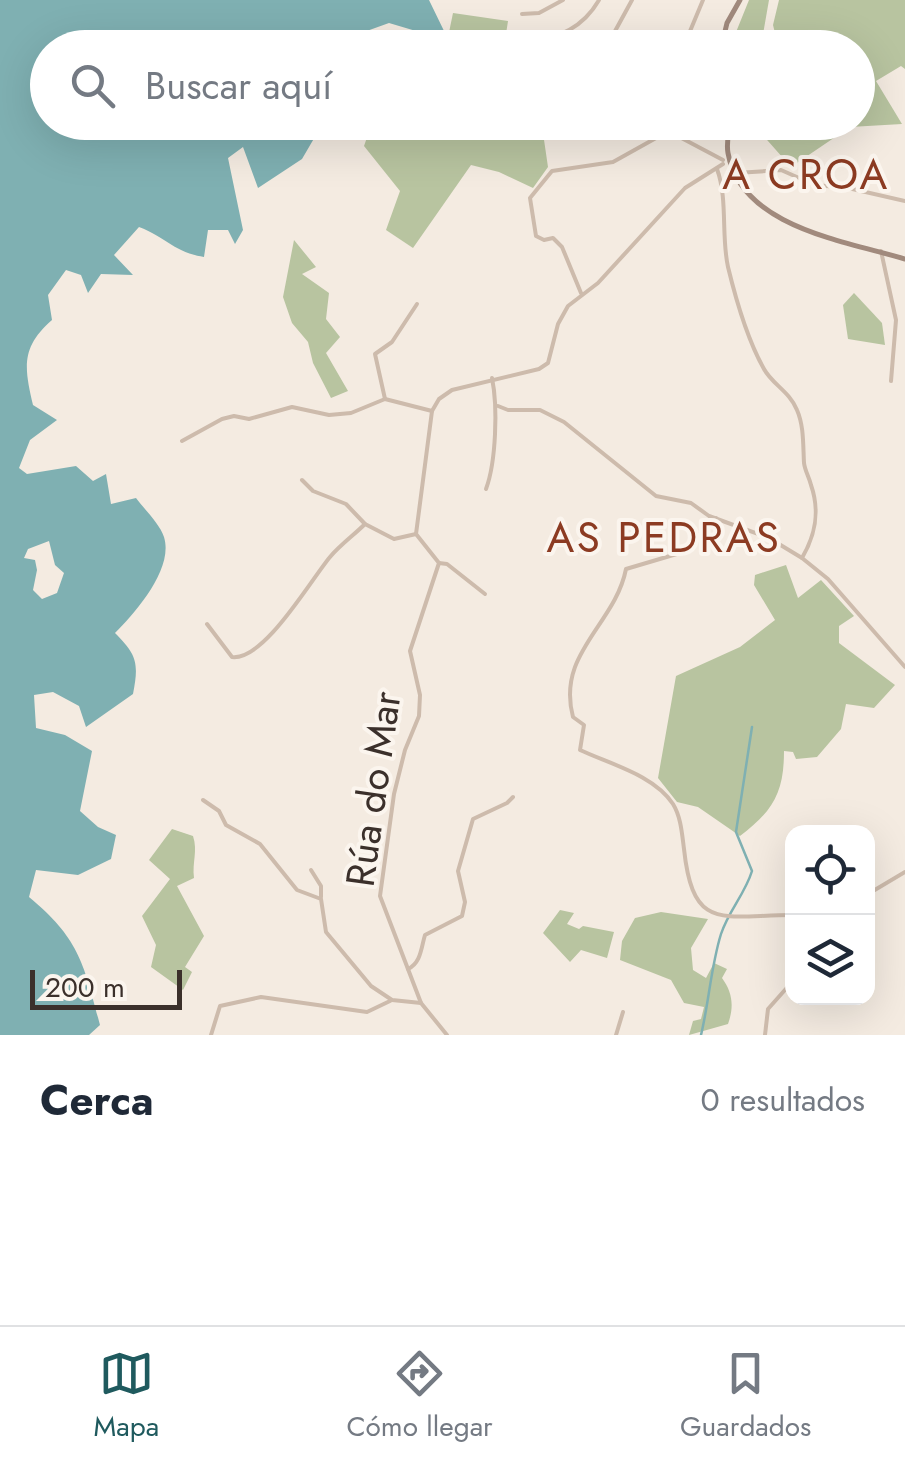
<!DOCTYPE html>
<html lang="es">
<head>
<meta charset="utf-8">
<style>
  :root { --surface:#fff; --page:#f2f2f3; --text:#1f2937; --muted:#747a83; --line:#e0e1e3; --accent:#1f5a5e }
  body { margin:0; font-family:Jost,sans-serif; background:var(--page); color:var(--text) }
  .controls { position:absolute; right:30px; bottom:30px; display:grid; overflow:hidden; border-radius:20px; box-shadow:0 10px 40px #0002 }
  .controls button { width:90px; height:90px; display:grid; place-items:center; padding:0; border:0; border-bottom:2px solid var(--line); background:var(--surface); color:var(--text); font:50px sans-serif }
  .scale { position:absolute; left:30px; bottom:25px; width:152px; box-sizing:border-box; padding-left:10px; border:5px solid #3b302b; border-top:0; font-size:28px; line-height:35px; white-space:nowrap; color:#3b302b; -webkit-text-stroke:8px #fbf5ee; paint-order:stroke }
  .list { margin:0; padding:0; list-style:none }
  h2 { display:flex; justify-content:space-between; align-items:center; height:130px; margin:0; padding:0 40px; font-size:42px }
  h2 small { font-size:32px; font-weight:400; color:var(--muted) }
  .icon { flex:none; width:55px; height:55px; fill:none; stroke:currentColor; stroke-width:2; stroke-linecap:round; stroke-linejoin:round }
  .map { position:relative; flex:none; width:905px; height:1035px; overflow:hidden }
  .search { position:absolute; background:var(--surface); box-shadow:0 10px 40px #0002; left:30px; right:30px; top:30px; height:110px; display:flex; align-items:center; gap:25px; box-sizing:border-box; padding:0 35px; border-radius:55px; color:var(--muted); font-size:38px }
  .sheet { height:290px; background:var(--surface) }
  nav { display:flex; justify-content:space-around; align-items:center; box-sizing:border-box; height:140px; border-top:2px solid var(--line); background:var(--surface); font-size:28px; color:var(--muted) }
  nav a { display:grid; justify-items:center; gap:5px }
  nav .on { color:var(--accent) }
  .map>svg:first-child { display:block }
  .green { fill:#b8c4a0 }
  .water { fill:#7fb0b2; fill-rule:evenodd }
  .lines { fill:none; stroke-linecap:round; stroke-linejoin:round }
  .stream { stroke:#7fb0b2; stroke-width:2.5 }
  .street { stroke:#cdbbac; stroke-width:4 }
  .secondary { stroke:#a18a7d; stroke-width:5 }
  .labels { text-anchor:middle; stroke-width:8; stroke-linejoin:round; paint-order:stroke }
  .street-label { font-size:40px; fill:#3b302b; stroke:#fbf5ee }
  .neighbourhood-label { font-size:42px; letter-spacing:2.5px; fill:#8c3b22; stroke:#fbf5ee }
</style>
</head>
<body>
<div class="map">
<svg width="905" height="1035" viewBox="0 0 905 1035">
  <rect width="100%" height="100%" fill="#f4ebe1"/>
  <!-- green -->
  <g class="green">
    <path d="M749,0h20l-7,40 3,7h-35z"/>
    <path d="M779,0h126v69l-4,-3 -25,15 26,43 -52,3 -59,40 -39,-44 106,-1v-74l-70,-1 -11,-6 -4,-16z"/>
    <path d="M453,13l55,8 -4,26h-58z"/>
    <path d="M372,123h132l20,8 3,-8h24l-8,10 5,34 -15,21 -34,-16 -28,-7 -58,83 -27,-18 14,-39 -36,-45z"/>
    <path d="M294,240l22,27 -14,7 27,19 -3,26 14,18 -14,16 22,38 -17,7 -18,-35 -5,-21 -16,-19 -9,-26z"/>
    <path d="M854,293l28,30 3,22 -37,-6 -5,-34z"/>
    <path d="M786,565l12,33 23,-18 33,36 -15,10v17l56,42 -21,23 -28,-4 -5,25 -24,28 -21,2 -3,-7 -9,-1c0,42 -11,60 -44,85l-42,-29 -21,-5 -19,-24 18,-102 64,-29 35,-27 -21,-35 1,-10z"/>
    <path d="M172,829l21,7c5,15 -1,26 1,42l-17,8 27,50 -19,31 7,5 -9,18 -32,-23 5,-22 -14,-29 28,-37 -21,-19z"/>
    <path d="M560,910l14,3 -7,11 12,5 4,-3 31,6 -7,26 -26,-8 -11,12 -27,-29z"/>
    <path d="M661,912l47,7 -17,29 2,22 13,8 8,-15 13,6 -5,9c11,15 12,29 6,46l-39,11 4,-14 8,-2 3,-12 -20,-4 -13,-23 -51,-20 2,-19 13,-23z"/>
  </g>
  <!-- water -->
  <path class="water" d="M0,0h429l16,33 -19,1 -37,-11 -39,14 -4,10 -298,1v74l275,1 -21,36 -44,29 -15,-41 -15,11 15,72 -8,14 -7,-14h-20l-4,27c-31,-5 -38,-20 -65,-30l-25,28 19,20 -32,-1 -13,19 -7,-18 -15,-5 -18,25 4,25c-31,27 -28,47 -19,85l24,15 -27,20 -11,28 8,6 49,-8 17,15 13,-7 5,30 25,-6c8,11 24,26 28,39 10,32 -29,76 -49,96 22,22 24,30 18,61l-47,33 -7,-21 -26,-14 -19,3 2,33 29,7 27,16 -12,60 18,16 18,8 -5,24 -33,16 -42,-5 -7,27c51,42 55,68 71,128l-11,10h-89zM49,541l6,24 9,8 -7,20 -15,6 -9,-9 4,-20 -2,-10 -11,-2 4,-9z"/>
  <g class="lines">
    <!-- stream -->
    <path class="stream" d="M701,1035c8,-33 10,-69 20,-101 8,-24 24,-40 31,-63l-16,-39 16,-105"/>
    <!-- street -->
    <g class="street">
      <path d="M522,14l17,-1 24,-13"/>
      <path d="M525,42c31,-2 58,-14 74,-42"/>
      <path d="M597,48l17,-15 18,-33"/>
      <path d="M683,48l20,-48"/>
      <path d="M717,169c11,30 4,67 11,98 8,33 19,72 36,102 8,15 26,23 33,41 7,16 6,35 7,53 1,8 5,14 7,22 9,26 5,49 -9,73l26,21 77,88"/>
      <path d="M736,173l45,-3 34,15 33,3 57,13"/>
      <path d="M881,251l15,69 -5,61"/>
      <path d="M581,293l-19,-46 -9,-9 -9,2 -8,-4 -6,-38 22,-27 61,-9 52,-29h7l51,27"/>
      <path d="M385,399l-10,-45 17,-12 25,-38"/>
      <path d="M498,406l10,4h32l24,12 92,74 35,7 18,13 60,22 33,20"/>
      <path d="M182,441l40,-22 12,-3 15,3 43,-12 37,8 22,-2 34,-14 47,12"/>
      <path d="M302,480l11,11 33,13 19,20 29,15 22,-5"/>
      <path d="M486,489c10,-27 12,-82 6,-111"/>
      <path d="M716,518l-36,35 -54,16c-11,56 -70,84 -53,148l11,8 -4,25c30,14 74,25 93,54 8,13 9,30 11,45 9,84 39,66 108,66"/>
      <path d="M439,563l8,1 38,30"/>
      <path d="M207,624l25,33c32,4 78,-76 98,-100 10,-12 24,-22 35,-33"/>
      <path d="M203,800l16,11 7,14 34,19 37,46 24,9 5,33 45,54 21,14 29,3"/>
      <path d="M311,870l10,16v11"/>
      <path d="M868,894l37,-22"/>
      <path d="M408,969c13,-6 13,-21 17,-34l37,-19 3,-14 -7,-31 15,-52 34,-16 6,-6"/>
      <path d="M211,1035l9,-29 41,-9 106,15 23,-11"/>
      <path d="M447,1035l-26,-32 -41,-107 14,-102 11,-44 14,-34 1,-21 -10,-44 29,-88 -23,-29 16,-123 7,-12 13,-9 87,-21 9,-6 10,-39 10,-18 30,-23 87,-95 38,-24"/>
      <path d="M616,1035l7,-23"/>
      <path d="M765,1035l3,-26 24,-27"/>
    </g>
    <!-- secondary -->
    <g class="secondary">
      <path d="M721,48l6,-25 13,-23"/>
      <path d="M730,122c-1,11 -4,21 -2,31 13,74 117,88 177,106"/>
    </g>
  </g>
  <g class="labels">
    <!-- street labels -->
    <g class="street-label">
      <text transform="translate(373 789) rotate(-82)" y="14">Rúa do Mar</text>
    </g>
    <!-- neighbourhood labels -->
    <g class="neighbourhood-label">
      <text x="806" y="189">A CROA</text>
      <text x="664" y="552">AS PEDRAS</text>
    </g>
  </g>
</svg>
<div class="controls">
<button><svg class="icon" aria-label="locate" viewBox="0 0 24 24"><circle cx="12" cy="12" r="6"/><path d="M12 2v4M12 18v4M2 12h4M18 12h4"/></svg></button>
<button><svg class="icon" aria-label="layers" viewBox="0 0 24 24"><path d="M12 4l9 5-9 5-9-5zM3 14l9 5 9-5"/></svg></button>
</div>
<div class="scale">200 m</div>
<div class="search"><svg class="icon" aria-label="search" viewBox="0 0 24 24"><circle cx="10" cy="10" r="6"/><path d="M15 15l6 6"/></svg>Buscar aquí</div>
</div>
<section class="sheet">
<h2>Cerca<small>0 resultados</small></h2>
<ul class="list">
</ul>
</section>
<nav>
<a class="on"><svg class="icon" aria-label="map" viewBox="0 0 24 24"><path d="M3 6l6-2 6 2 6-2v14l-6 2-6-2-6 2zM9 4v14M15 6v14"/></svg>Mapa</a>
<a><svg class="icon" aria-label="directions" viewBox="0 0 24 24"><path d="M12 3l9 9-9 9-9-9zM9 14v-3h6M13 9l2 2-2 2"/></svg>Cómo llegar</a>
<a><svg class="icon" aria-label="saved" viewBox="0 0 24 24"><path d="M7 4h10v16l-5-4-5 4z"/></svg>Guardados</a>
</nav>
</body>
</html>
